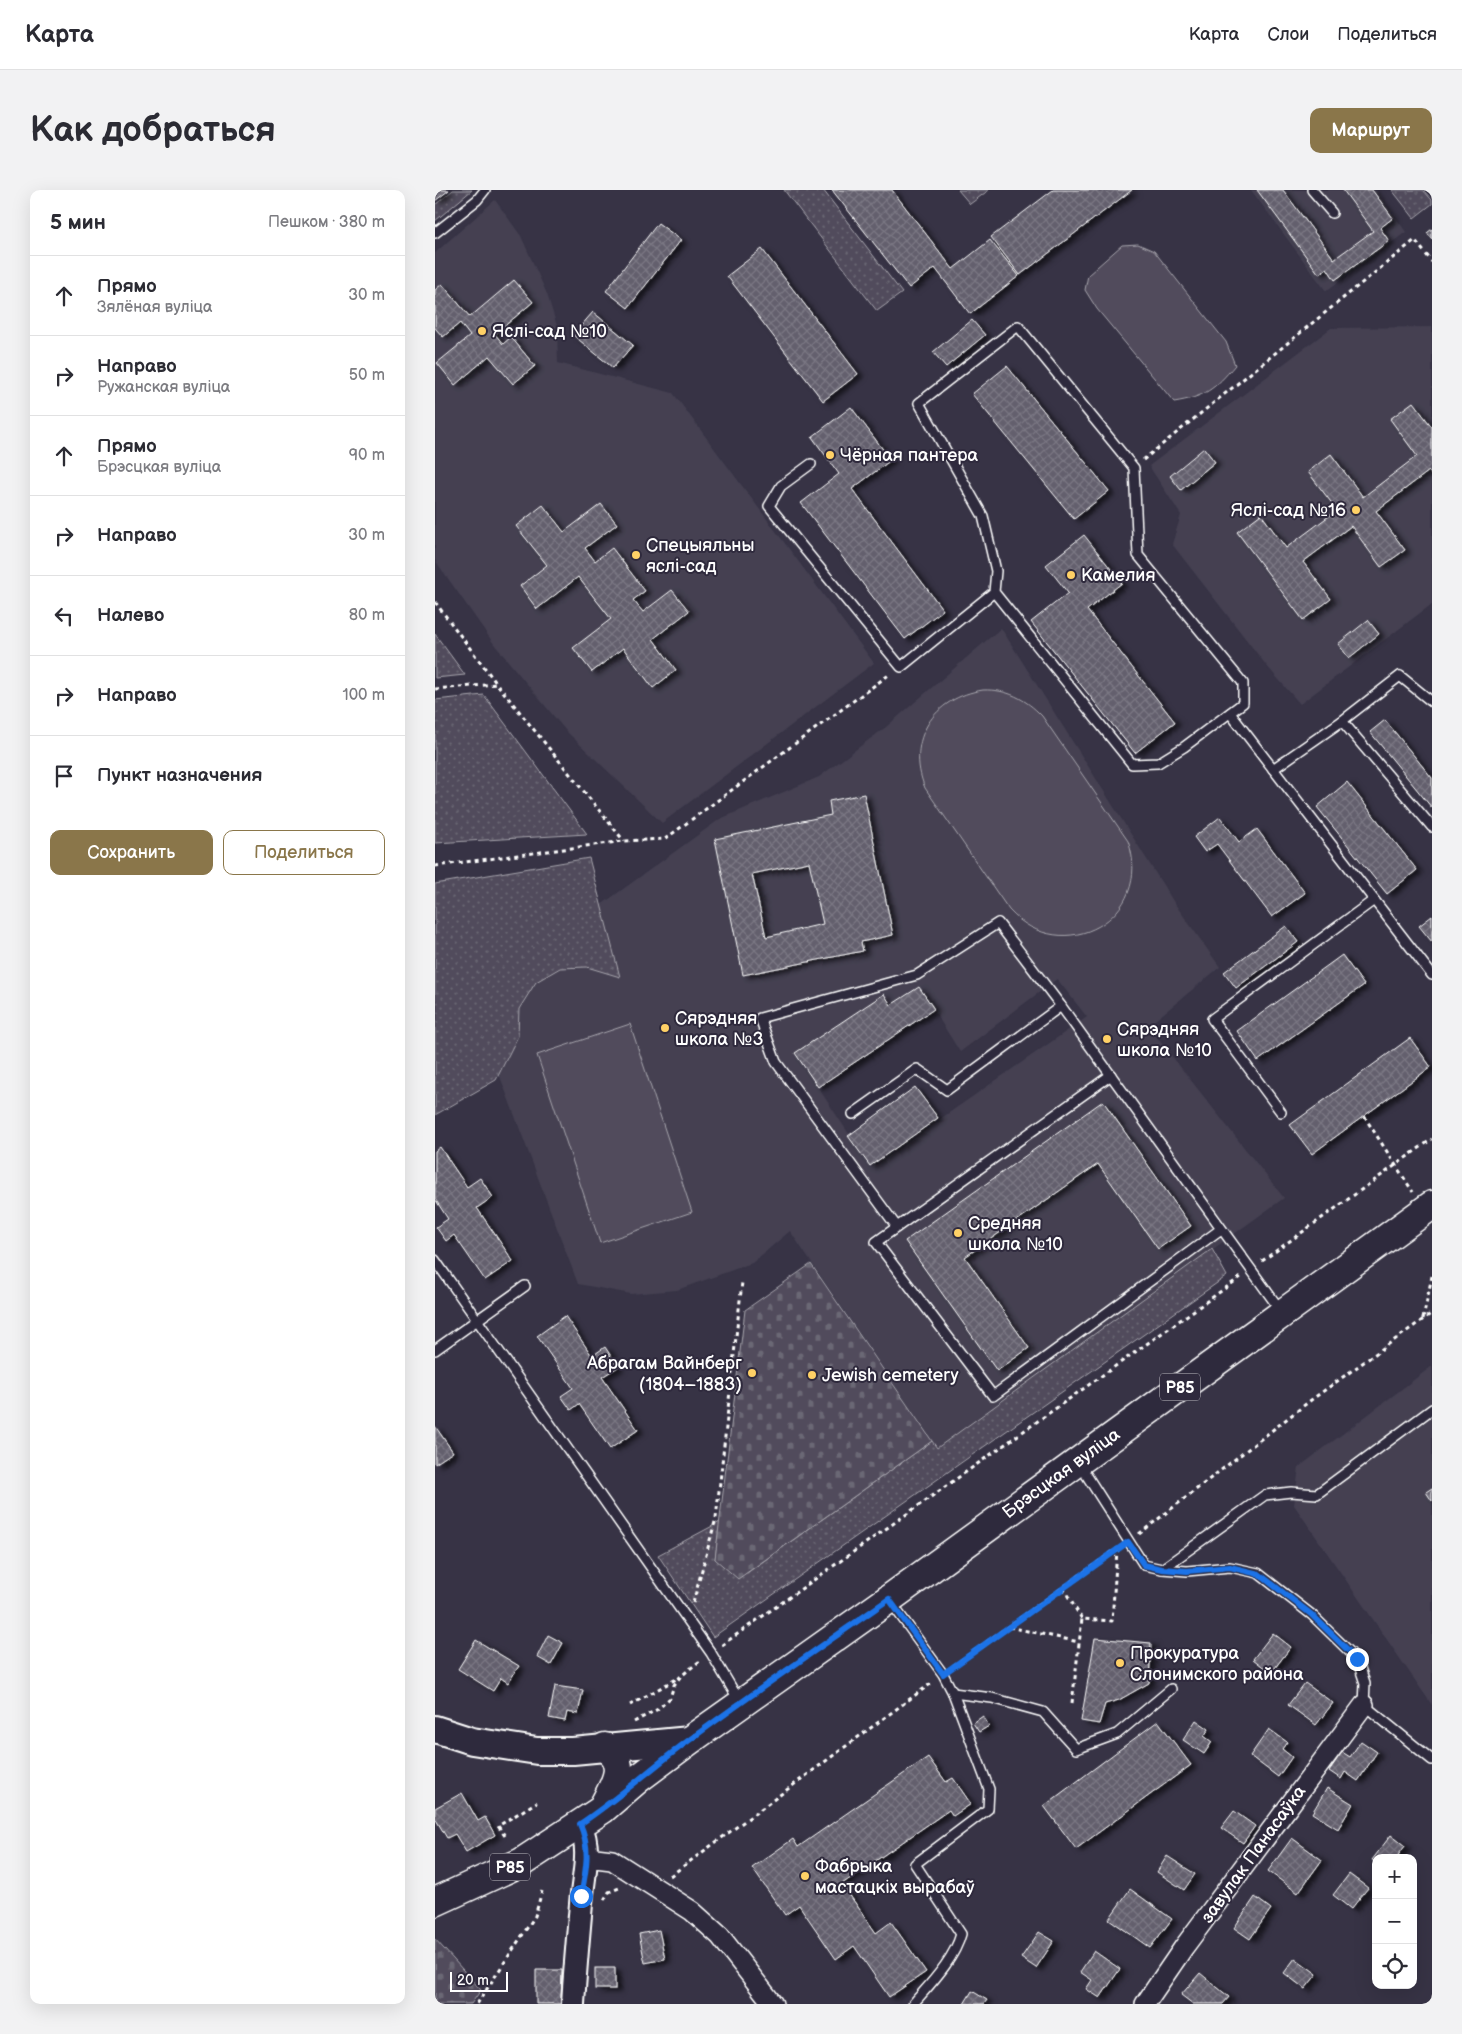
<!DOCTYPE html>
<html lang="ru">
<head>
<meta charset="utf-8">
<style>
  :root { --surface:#fff; --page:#f2f2f3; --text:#2b2b33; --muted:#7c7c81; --line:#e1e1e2; --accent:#8a764a }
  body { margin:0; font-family:"Balsamiq Sans",sans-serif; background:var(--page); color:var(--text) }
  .controls { position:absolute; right:15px; bottom:15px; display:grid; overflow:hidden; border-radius:10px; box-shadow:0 5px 20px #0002 }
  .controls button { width:45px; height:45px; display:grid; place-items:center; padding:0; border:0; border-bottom:1px solid var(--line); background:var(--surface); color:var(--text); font:25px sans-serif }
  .scale { position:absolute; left:15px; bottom:12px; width:58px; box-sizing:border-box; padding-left:5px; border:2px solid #fff; border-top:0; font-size:14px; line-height:18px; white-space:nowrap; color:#fff; -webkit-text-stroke:4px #2f2a3d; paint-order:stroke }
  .stop { position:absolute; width:15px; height:15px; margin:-11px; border:4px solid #1a73e8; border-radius:50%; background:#fff }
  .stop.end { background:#1a73e8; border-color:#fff; box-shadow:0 1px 5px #0008 }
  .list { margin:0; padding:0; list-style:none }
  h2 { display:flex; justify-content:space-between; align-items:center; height:65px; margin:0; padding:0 20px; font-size:21px }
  h2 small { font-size:16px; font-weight:400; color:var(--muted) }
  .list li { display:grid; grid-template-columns:32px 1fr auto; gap:15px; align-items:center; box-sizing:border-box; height:80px; padding:0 20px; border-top:1px solid var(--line) }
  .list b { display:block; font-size:19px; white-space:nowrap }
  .list p { margin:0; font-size:16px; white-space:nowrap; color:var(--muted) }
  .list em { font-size:16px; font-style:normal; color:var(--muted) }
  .actions { display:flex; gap:10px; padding:15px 20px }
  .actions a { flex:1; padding:11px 0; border:1px solid var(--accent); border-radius:10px; text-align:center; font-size:18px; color:var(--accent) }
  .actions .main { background:var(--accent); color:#fff }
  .icon { flex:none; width:28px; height:28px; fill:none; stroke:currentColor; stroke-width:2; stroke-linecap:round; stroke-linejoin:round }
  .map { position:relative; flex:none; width:997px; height:1814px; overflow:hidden; border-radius:10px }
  header { display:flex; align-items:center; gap:30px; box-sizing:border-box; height:70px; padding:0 25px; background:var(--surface); border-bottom:1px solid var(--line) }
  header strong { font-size:24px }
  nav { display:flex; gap:28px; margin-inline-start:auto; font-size:18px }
  .intro { display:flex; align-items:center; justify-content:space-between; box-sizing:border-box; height:120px; padding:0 30px }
  h1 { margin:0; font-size:35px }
  .button { padding:12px 22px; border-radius:10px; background:var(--accent); color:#fff; font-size:18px; font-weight:700 }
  main { display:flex; gap:30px; padding:0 30px }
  aside { flex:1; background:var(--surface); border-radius:10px; box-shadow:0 5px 20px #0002 }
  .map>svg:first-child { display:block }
  .built { fill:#444051; fill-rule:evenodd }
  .green { fill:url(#green-dots); stroke:#a8a6ae }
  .cemetery { fill:url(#cemetery-stones); stroke:#a8a6ae }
  .pitch { fill:#514c5c; stroke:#a8a6ae }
  .building { fill:url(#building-cross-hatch); stroke:#fff; fill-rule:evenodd; filter:url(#shadow) }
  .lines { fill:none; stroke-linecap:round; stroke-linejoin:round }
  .service-casing { stroke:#fff; stroke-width:12 }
  .minor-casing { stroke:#fff; stroke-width:22 }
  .tertiary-casing { stroke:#fff; stroke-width:26 }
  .secondary-casing { stroke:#fff; stroke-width:30 }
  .primary-casing { stroke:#fff; stroke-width:31 }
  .path { stroke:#fff; stroke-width:3; stroke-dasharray:4 4; stroke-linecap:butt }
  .service { stroke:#2f2a3d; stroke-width:9 }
  .minor { stroke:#2f2a3d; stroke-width:19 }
  .tertiary { stroke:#2f2a3d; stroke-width:22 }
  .secondary { stroke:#2f2a3d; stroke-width:26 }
  .primary { stroke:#2f2a3d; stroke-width:28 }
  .route { stroke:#1a73e8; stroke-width:6 }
  .poi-dot { fill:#ffd166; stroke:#2f2a3d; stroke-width:2 }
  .labels { text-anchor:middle; stroke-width:4; stroke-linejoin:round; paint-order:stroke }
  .shield { fill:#2f2a3d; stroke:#c1bfc5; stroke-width:1 }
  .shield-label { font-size:16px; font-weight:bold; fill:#fff }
  .poi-label { font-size:18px; fill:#fff; stroke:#2f2a3d; text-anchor:start }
  .street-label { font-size:18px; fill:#fff; stroke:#2f2a3d }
</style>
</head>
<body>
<header>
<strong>Карта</strong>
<nav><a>Карта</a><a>Слои</a><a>Поделиться</a></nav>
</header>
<div class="intro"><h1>Как добраться</h1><a class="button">Маршрут</a></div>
<main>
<aside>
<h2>5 мин<small>Пешком · 380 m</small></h2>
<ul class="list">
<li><svg class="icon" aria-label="ahead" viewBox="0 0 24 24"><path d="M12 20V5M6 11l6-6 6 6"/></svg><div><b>Прямо</b><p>Зялёная вуліца</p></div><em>30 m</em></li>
<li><svg class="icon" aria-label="right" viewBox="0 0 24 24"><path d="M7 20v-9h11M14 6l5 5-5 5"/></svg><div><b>Направо</b><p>Ружанская вуліца</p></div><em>50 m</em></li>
<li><svg class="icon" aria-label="ahead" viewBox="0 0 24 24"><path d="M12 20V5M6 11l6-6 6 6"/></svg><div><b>Прямо</b><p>Брэсцкая вуліца</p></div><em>90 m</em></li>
<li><svg class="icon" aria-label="right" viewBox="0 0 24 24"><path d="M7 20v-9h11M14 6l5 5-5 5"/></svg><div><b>Направо</b></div><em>30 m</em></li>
<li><svg class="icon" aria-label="left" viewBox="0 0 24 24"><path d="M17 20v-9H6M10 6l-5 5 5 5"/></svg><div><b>Налево</b></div><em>80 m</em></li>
<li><svg class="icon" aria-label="right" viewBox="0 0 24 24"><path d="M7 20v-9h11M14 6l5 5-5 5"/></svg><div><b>Направо</b></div><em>100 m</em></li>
<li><svg class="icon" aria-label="arrive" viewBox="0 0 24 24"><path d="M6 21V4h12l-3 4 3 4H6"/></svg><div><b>Пункт назначения</b></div></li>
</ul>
<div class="actions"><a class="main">Сохранить</a><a>Поделиться</a></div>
</aside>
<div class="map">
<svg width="997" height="1814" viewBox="0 0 997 1814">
  <defs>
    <pattern id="green-dots" width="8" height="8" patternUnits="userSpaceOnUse" patternTransform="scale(1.25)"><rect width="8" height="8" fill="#514c5c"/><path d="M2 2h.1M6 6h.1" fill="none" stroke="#6b6774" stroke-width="1.8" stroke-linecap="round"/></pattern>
    <pattern id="cemetery-stones" width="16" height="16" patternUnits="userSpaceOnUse" patternTransform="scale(1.25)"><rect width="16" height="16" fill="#514c5c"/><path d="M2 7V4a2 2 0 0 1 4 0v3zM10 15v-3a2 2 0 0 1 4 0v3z" fill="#6b6774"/></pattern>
    <pattern id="building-cross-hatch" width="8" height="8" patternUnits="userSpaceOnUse" patternTransform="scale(1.25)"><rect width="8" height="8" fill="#635f6d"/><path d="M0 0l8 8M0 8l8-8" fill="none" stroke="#7a7783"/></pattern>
    <filter id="shadow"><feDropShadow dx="5.5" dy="3" stdDeviation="2.5" flood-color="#0009"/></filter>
  </defs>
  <rect width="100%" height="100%" fill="#373345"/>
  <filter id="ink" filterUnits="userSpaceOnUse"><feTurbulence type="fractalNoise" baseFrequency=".02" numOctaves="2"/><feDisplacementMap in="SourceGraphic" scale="10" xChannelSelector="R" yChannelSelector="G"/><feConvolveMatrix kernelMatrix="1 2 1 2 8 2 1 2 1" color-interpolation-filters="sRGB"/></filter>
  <g filter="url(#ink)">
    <!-- built -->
    <g class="built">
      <path d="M816,0h125l30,42 -80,59z"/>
      <path d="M60,10l26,36 26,58 10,32 1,37 115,30 201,270 -212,160 -96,-92 -72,-87 -59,-84v-307z"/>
      <path d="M997,137v277l-132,100 -34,-39 -94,-121 9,-29 -32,-49 182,-138z"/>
      <path d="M566,438l174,276 45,63 -72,59 136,172 -347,250 -147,-217 -38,32 -75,27 -46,4 -53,-10 -86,-229 19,-85 209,-151 99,-42 67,-50zM622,789l30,38 -216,150 -76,-114 89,-59 7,11 28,-18 41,65z"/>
      <path d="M997,1176v339l-138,-200 5,-38z"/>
    </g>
    <!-- green -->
    <g class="green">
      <path d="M18,0h19l-37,31v-16z"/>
      <path d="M349,0h39l79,103 -25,18z"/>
      <path d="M523,0h31l-19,14z"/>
      <path d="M957,0h31l9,10v4l-18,14z"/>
      <path d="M0,444l30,41 -30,3z"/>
      <path d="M49,505l103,139 -152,9v-143z"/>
      <path d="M154,668l31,119 -33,-10 -27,1 -24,14 -17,27 -1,27 -22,44 -61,35v-231z"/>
      <path d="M777,1059l15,27 -514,361 -55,-82 62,-33 -5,37 32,14 185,-132 5,7z"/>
    </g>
    <!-- cemetery -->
    <g class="cemetery">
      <path d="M376,1074l121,177 -194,138 -23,-20 30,-249z"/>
      <path d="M0,1749l46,51 -10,14h-36z"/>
    </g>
    <!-- pitch -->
    <g class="pitch">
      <path d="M703,54l16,7 72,91 9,23c-20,24 -30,32 -61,37l-77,-93 -12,-19 3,-15 34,-30z"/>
      <path d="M548,500c24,-1 43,9 59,26l86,125c27,76 -65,128 -119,69l-84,-122c-20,-48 9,-91 58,-98z"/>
      <path d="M195,834l62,188 -92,31 -63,-188z"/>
    </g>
    <!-- building -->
    <g class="building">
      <path d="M0,0h14l-14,11z"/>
      <path d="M397,0h60l61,79 37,-29 29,36 -49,38 -35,-46 -26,20z"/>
      <path d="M618,0h79l-112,85 -29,-38z"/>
      <path d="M822,0h26l51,69 39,-28 -30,-41h29l21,28 -13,10 9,13 -54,39 -8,-12 -8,6z"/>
      <path d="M223,33l23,17 -53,68 -22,-17z"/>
      <path d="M997,39v10l-5,-6z"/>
      <path d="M327,59l96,125 -35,27 -96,-125z"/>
      <path d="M79,90l19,22 -38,32 8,10 8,-7 24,29 -22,18 -24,-28 -34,29 -18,-22 33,-27 -10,-13 -17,14 -8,-9v-38l7,-6 28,33z"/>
      <path d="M158,122l40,33 -20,23 -40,-33z"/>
      <path d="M537,130l13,15 -39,32 -13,-15z"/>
      <path d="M572,176l102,125 -35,28 -102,-125z"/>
      <path d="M978,212l19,25v49l-3,-5 -53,40 29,39 -24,17 -30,-41 -48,36 28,37 -28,21 -66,-88 24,-18 25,34 51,-38 -29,-38 23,-18 32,43 54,-41 -27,-37z"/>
      <path d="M416,217l40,53 -39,29 91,121 -38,29 -104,-136 38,-29 -27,-37z"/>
      <path d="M769,258l11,14 -34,28 -11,-14z"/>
      <path d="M166,314l16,20 -32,24 10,13 17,-13 33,43 -12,9 10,12 29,-22 17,21 -36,28 23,31 -23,18 -30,-40 -31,24 -19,-24 38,-29 -33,-42 -41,32 -17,-23 27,-21 -31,-39 27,-21 21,27z"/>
      <path d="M649,345l38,48 -35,27 88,112 -40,31 -104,-131 37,-29 -22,-28z"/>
      <path d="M933,430l11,14 -30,24 -11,-14z"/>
      <path d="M950,530l47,58v30l-62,-76z"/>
      <path d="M912,592l70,88 -30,24 -70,-87z"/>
      <path d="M429,604l29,141 -32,7 2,9 -120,24 -28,-136 116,-24 -2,-14zM374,672l14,62 -57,13 -14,-63z"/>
      <path d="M785,627l19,25 18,-13 48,64 -33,24 -55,-73 -12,8 -11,-15z"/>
      <path d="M997,726v26l-13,-16z"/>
      <path d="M851,736l12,16 -62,46 -12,-16z"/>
      <path d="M907,765l22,30 -106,76 -21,-30z"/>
      <path d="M484,797l15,22 -116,78 -23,-34 89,-59 7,11z"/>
      <path d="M975,848l21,29 -119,87 -22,-29z"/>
      <path d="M480,897l23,31 -68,48 -22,-30z"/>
      <path d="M668,911l88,125 -33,23 -60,-85 -133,93 64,91 -32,23 -92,-130z"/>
      <path d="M5,957l27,40 13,-9 13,19 -16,11 36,53 -28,19 -31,-45 -8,6 -10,-14 12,-8 -13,-20v-48z"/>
      <path d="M130,1126l27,40 13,-9 13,20 -16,10 36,53 -28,19 -31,-45 -8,6 -10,-14 12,-8 -36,-52z"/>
      <path d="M0,1236l18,26 -18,12z"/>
      <path d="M997,1298v13l-6,-9z"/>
      <path d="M838,1443l18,14 -20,26 -18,-14z"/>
      <path d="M113,1445l15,8 -12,22 -14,-8z"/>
      <path d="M660,1448l56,5 -2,40 -30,17 -14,4 -6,20 -18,-3z"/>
      <path d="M41,1450l43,26 -11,17 -7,-5 -8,13 -35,-22z"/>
      <path d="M870,1493l28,20 -17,22 -28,-20z"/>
      <path d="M120,1496l28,4 -5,24 -11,-2 -2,9 -16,-3z"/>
      <path d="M548,1526l6,10 -10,6 -6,-9z"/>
      <path d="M761,1530l13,9 -5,7 8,6 -8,12 -21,-14z"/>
      <path d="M723,1531l33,44 -115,84 -32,-43z"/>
      <path d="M834,1539l18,13 -5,7 10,8 -14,20 -28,-21z"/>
      <path d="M926,1551l16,11 -19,29 -13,-9 -4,7 -12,-8 13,-19 8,5z"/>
      <path d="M493,1567l18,25 7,-4 18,26 -18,12 -4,-6 -107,74 34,49 15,-11 35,50 -37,25 -35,-51 -18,13 -37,-54 -14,10 -33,-47 41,-29 5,8z"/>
      <path d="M892,1598l26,16 -15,25 -26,-16z"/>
      <path d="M27,1603l16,28 7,-4 10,18 -29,17 -11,-18 -8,4 -12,-20v-10z"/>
      <path d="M799,1621l21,15 -12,17 -22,-15z"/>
      <path d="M956,1645l14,11 -9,12h-20v4l-4,-2z"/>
      <path d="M857,1648l30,22 -24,33 -30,-22z"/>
      <path d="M732,1666l28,18 -11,16 -27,-18z"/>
      <path d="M914,1684l19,14 -17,21 -18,-14z"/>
      <path d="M695,1699l42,30 -22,29 -41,-29z"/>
      <path d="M820,1707l16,12 -21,30 -16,-11z"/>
      <path d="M224,1740l6,29 -20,4 -6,-29z"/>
      <path d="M604,1742l15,9 -18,27 -15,-10z"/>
      <path d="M659,1761l26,18 -20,29 -14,-9 6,-9 -12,-8z"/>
      <path d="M860,1768l22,16 -12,15 -21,-16z"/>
      <rect x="160" y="1778" width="20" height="21"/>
      <path d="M101,1780h26l-1,34h-25z"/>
      <path d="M765,1783l29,24 -6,7h-30l-12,-9z"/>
      <path d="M537,1801l15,9 -3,4h-20z"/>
    </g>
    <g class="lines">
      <!-- service casing -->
      <g class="service-casing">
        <g id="service">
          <path d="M877,0l20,23"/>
          <path d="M0,43l42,-33 8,-10"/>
          <path d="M376,274l-30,22 -12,20 132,161 93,-75 138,172 26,-1 26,-16 59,-44v-20l-105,-128 -4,-87 -116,-142 -99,77 64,113 13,55 -2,21"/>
          <path d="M795,523l202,262"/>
          <path d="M907,531l90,106"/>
          <path d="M838,579l69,-48 58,-45 32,26"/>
          <path d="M676,885l-235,167 117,154 228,-167"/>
          <path d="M846,922l-69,-93 162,-119"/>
          <path d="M418,924l64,-45 30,21 114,-84"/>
          <path d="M462,1037l-121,-165 -16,-44 157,-43 81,-52 63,83 220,305"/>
          <path d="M0,1070l276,393 29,49"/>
          <path d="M0,1160l90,-64"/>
          <path d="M645,1275l64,100 18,4 25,2 43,-4 28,6 54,42 45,44 8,24 -1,22 68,55"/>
          <path d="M727,1379l103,-74 26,-3 26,2 115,-85"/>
          <path d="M455,1411l53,73 10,19 36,96 -1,20 -73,55 46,70c-7,26 -31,50 -48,70"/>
          <path d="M518,1503l39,5 51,14 33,37 41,-15 54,-45"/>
        </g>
      </g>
      <!-- minor casing -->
      <g class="minor-casing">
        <g id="minor">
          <path d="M152,1667l25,3 80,51 28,25 53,68"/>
          <path d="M710,1814l39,-57 180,-242"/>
        </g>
      </g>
      <!-- tertiary casing -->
      <g class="tertiary-casing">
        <path id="tertiary" d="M138,1814c2,-33 5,-67 8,-100 2,-29 11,-53 -1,-80"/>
      </g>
      <!-- secondary casing -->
      <g class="secondary-casing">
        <path id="secondary" d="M0,1539l37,12 65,10h36l117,-11"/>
      </g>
      <!-- primary casing -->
      <g class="primary-casing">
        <g id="primary">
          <path d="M169,1615c10,-20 25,-41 1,-58"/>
          <path d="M0,1712l87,-40 81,-53 36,-31 51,-38 199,-141 543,-394"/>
        </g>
      </g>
      <!-- path -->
      <g class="path">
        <path d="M708,270l272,-220 17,22"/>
        <path d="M0,412l62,82 127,157"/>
        <path d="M0,499l62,-5"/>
        <path d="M0,676l189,-25 41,-2 225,-165"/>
        <path d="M929,926l49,76"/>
        <path d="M827,1071l170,-122"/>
        <path d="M988,1129l9,-43"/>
        <path d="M704,1344l172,-134 121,-87"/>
        <path d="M628,1398l19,31"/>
        <path d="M258,1413l23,-85 26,-236"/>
        <path d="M574,1437l70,15"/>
        <path d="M287,1455l519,-368"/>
        <path d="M519,1476l163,-117"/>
        <path d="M637,1513l10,-84 30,2 5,-71"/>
        <path d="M195,1515l48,-27"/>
        <path d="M199,1532l24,-13 12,-11 4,-13 6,-8 21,-17"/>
        <path d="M70,1646l-7,-10 39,-24"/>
        <path d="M235,1686l263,-194"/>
        <path d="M169,1710l5,-8 10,-4"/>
        <path d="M42,1814l58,-88 7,-25"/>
      </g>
      <!-- service -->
      <use href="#service" class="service"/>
      <!-- minor -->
      <use href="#minor" class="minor"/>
      <!-- tertiary -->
      <use href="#tertiary" class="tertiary"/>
      <!-- secondary -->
      <use href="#secondary" class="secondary"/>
      <!-- primary -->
      <use href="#primary" class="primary"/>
    </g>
  </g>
  <g class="lines" filter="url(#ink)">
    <!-- route -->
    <path class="route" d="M146,1706c5,-25 10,-48 -1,-72 38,-25 71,-56 108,-83 66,-49 134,-95 201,-142l54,75 185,-132 16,23 18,4 25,2 43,-4 29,7 53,41 45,44"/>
  </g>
  <!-- markers -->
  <g class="poi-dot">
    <circle cx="47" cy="141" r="5"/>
    <circle cx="395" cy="265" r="5"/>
    <circle cx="921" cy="320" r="5"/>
    <circle cx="201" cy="365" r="5"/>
    <circle cx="636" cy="385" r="5"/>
    <circle cx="230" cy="838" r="5"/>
    <circle cx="672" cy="849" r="5"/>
    <circle cx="523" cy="1043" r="5"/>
    <circle cx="317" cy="1183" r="5"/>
    <circle cx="377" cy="1185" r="5"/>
    <circle cx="685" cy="1473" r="5"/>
    <circle cx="370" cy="1686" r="5"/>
  </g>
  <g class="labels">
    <!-- shield labels -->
    <g class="shield">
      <rect x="725" y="1183.5" width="40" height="27" rx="4"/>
      <rect x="55" y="1663.5" width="40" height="27" rx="4"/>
    </g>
    <g class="shield-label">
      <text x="745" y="1203">Р85</text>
      <text x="75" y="1683">Р85</text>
    </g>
    <!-- poi labels -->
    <g class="poi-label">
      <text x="57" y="147">Яслі-сад №10</text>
      <text x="405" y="271">Чёрная пантера</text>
      <text x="911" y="326" text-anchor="end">Яслі-сад №16</text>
      <text x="211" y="361">Спецыяльны<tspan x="211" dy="21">яслі-сад</tspan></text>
      <text x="646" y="391">Камелия</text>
      <text x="240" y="834">Сярэдняя<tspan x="240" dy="21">школа №3</tspan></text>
      <text x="682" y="845">Сярэдняя<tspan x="682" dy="21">школа №10</tspan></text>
      <text x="533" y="1039">Средняя<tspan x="533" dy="21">школа №10</tspan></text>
      <text x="307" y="1179" text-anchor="end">Абрагам Вайнберг<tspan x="307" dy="21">(1804–1883)</tspan></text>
      <text x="387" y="1191">Jewish cemetery</text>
      <text x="695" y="1469">Прокуратура<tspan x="695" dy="21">Слонимского района</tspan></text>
      <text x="380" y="1682">Фабрыка<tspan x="380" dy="21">мастацкіх вырабаў</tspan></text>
    </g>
    <!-- street labels -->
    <g class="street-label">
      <text transform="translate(626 1283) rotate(-36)" y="6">Брэсцкая вуліца</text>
      <text transform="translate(818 1664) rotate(-54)" y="6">завулак Панасаўка</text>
    </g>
  </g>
</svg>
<div class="controls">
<button>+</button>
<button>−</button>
<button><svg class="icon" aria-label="locate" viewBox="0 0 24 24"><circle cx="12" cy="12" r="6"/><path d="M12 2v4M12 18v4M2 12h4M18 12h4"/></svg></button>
</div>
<div class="scale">20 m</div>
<div class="stop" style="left:146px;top:1706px"></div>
<div class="stop end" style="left:922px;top:1469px"></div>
</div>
</main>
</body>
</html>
